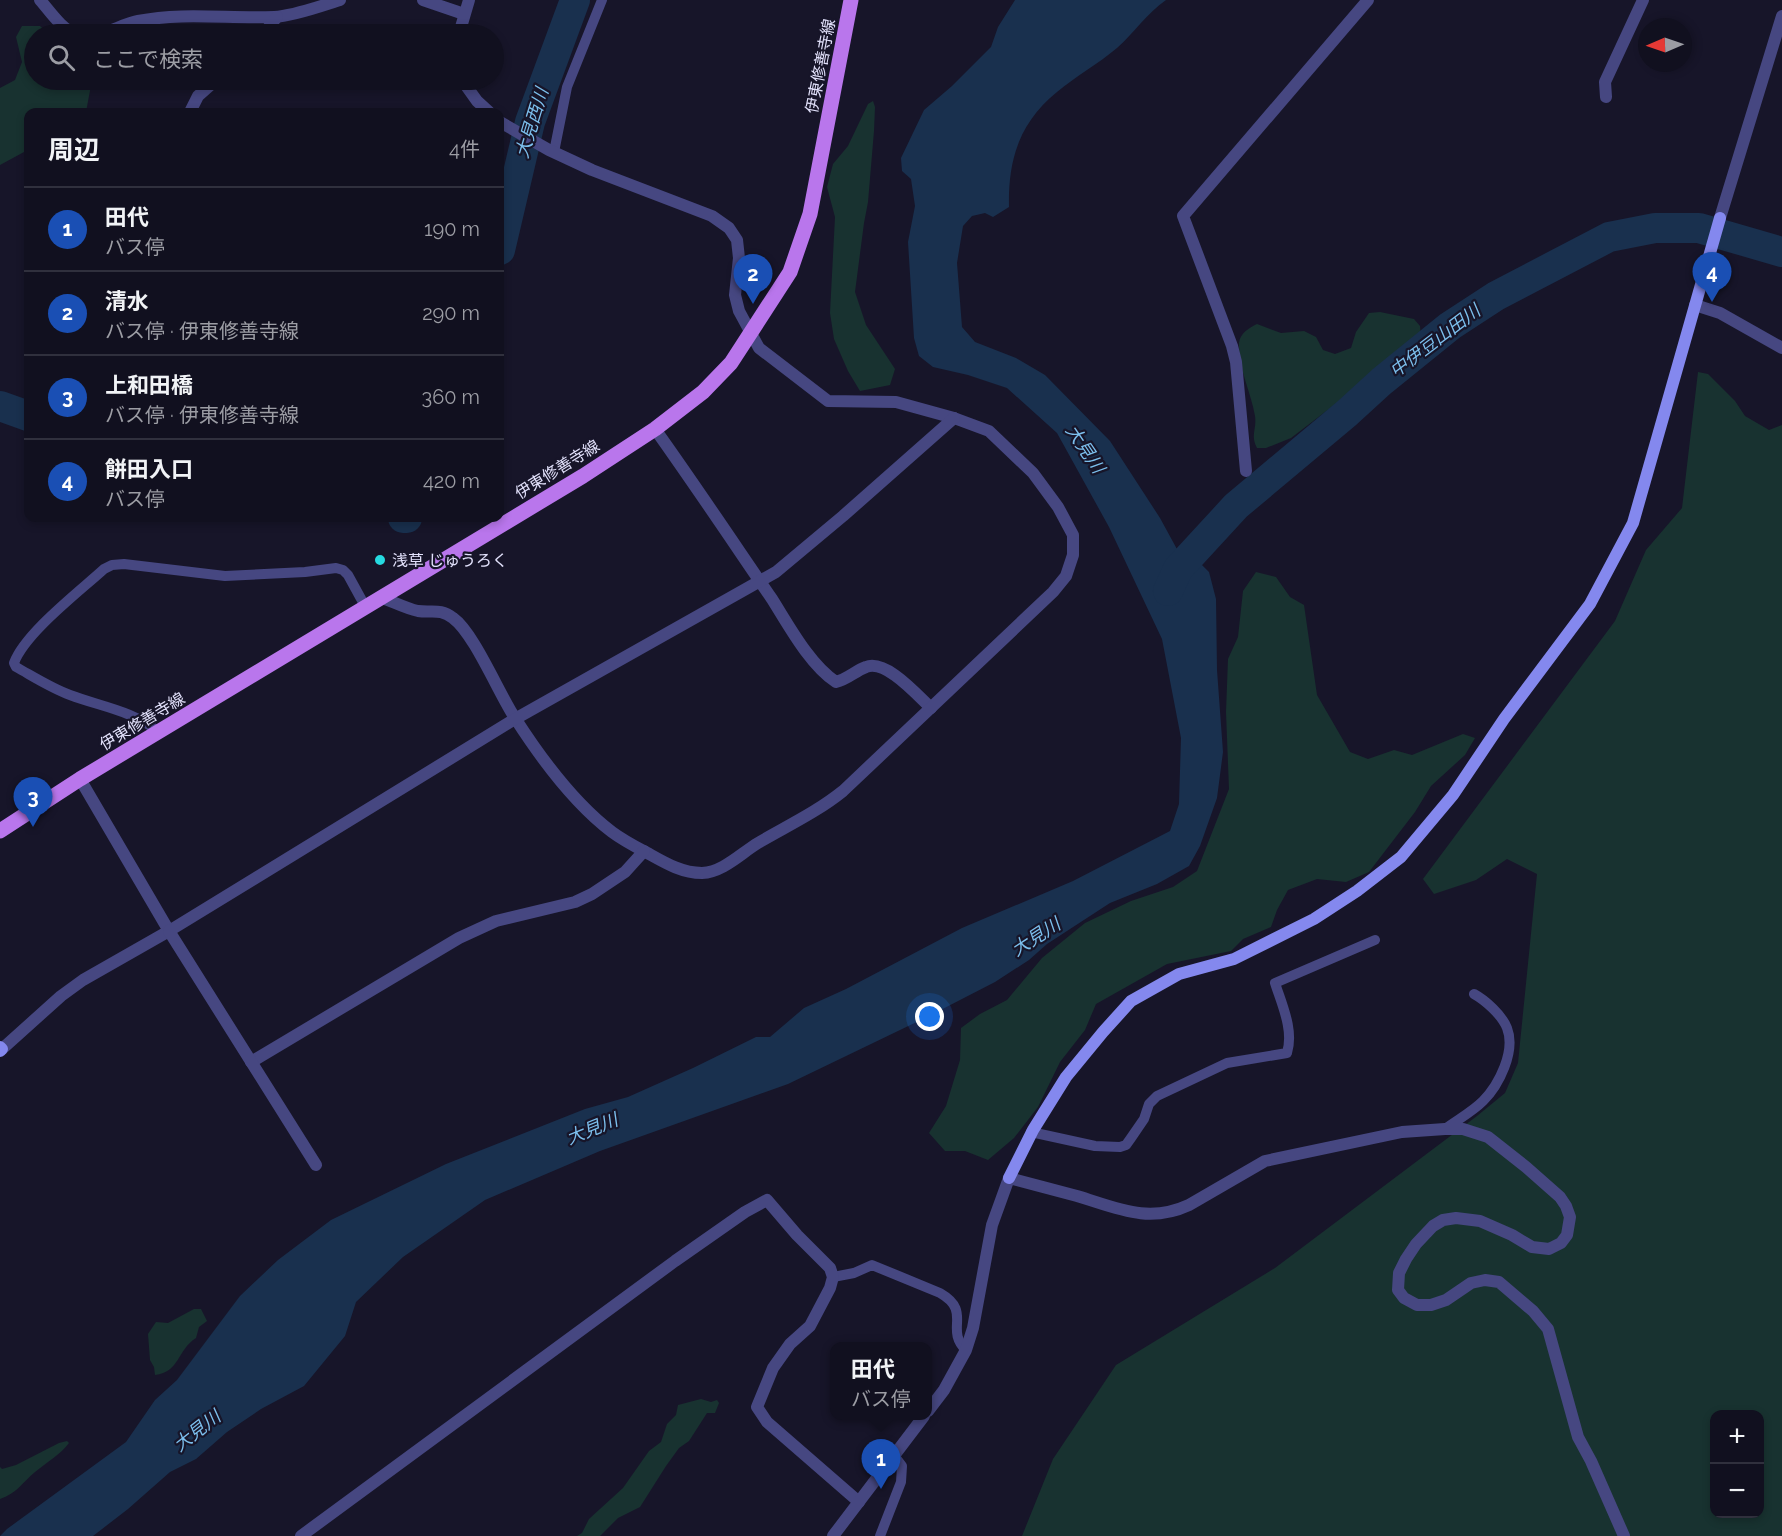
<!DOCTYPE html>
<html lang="ja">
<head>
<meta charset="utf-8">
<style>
  :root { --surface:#11101f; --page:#1e1e2c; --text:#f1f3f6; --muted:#9c9da4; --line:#30303d; --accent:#b45309 }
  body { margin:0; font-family:Raleway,"Noto Sans JP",sans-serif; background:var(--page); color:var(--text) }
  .controls { position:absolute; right:18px; bottom:18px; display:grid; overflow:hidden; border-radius:12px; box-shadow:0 3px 9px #0003 }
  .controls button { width:54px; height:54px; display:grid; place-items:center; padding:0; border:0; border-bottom:2px solid var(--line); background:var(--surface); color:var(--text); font:30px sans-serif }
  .compass { position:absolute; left:1638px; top:18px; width:54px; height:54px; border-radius:50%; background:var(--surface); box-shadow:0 3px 9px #0003; rotate:268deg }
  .you { position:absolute; left:930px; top:1017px; width:21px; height:21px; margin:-15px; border:4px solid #fff; border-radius:50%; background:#1a73e8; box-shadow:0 0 0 9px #1a73e833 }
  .badge { display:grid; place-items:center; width:39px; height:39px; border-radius:50%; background:var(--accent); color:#fff; font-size:20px; font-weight:700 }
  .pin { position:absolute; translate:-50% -50px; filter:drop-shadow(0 2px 3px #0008) }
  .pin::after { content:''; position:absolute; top:32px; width:21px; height:18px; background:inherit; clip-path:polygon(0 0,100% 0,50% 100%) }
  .popup { position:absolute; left:830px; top:1342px; width:102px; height:78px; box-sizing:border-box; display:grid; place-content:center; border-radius:12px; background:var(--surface); filter:drop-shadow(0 2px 4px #0005); font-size:20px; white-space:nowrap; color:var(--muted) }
  .popup b { font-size:22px; color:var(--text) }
  .popup::after { content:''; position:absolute; left:50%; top:100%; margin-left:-12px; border:12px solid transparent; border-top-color:var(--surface) }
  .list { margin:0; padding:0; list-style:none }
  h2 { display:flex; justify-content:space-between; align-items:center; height:78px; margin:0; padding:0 24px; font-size:26px }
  h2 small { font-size:20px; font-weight:400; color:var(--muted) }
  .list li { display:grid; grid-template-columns:39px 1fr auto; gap:18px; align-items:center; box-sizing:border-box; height:84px; padding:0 24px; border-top:2px solid var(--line) }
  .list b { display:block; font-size:22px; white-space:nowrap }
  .list p { margin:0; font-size:20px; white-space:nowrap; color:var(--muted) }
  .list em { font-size:20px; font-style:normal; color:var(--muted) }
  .icon { flex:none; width:33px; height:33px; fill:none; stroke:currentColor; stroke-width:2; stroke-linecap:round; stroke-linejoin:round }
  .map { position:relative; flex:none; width:1782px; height:1536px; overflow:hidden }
  .search { position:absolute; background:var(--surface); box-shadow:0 3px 9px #0003; left:24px; top:24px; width:480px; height:66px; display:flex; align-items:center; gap:15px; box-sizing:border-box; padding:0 21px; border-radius:33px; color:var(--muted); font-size:22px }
  .panel { position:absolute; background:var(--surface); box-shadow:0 3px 9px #0003; left:24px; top:108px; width:480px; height:414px; border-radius:12px }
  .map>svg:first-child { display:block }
  .green { fill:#183230; fill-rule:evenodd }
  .water { fill:#19304e }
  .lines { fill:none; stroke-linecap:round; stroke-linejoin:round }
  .river { stroke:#19304e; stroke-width:30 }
  .lane { stroke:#464781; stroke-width:10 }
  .street { stroke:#464781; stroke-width:12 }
  .secondary { stroke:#8488ee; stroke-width:12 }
  .primary { stroke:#b976ec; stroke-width:15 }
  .poi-dot { fill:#26dae1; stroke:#171529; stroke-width:2 }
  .labels { text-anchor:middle; stroke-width:4.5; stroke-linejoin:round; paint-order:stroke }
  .street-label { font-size:16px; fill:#e2e1fb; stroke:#171529 }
  .poi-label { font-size:16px; fill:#e2e1fb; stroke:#171529; text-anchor:start }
  .water-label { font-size:18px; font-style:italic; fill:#7cbfed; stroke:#171529 }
</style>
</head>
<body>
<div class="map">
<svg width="1782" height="1536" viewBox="0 0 1782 1536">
  <rect width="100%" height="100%" fill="#171529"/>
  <!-- green -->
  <g class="green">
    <path d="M22,26h18l9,8h-15v46h58l-6,32h-58v40h-4l-24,13v-77l15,-8 7,-18 -6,-25z"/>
    <path d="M873,101l2,6 -1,24 -6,71 -4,21 -9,69 11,33 29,44 -5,16 -30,6 -12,-20 -14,-32 -4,-26 5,-96 -8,-30 6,-23 15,-18 20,-42z"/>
    <path d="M1380,312l34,7 6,7 1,12 -10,14 -12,4 -22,17 -22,22 -13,4 -51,39 -25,10h-9c-7,-13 0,-19 -2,-32 -4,-24 -17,-48 -16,-73 1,-10 10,-15 18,-19l24,9 23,-2 12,6 7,13 12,4 16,-6 5,-16 13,-19z"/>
    <path d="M1698,372l10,2 27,27 10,15 24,14 13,-5v1111h-760l31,-77 63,-94 159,-97 202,-152 28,-23 13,-30 19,-189 -30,-15 -31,21 -42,14 -11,-15 192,-258 31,-71 36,-42zM1714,1414h46v100h-46z"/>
    <path d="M1256,572l20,5 14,20 14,8 13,90 33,57 18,7 26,-9 18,5 51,-21 12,4 -10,17 -34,31 -16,26 -46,60 -23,10 -29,-3 -29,11 -11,20 -6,17 -28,12 -12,12 -64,13 -71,40 -11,26 -25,32 -22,45 -24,31 -26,22 -23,-9h-20l-16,-18 17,-27 14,-46 1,-32 19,-14 27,-14 35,-42 43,-35 46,-22 42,-14 24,-16 32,-82 -3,-77 2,-53 10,-22 5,-46z"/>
    <path d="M194,1309h7l6,12 -8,6 -3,11c-19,12 -16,34 -41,37l-1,-8 -4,-7 -2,-26 8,-12 12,1z"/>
    <path d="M701,1399l10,3 6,-2 2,3 -4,10h-8l-18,28 -10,7 -13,18 -26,41 -22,11 -18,18h-23l5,-3 7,-14 34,-31 26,-37 12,-9 6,-18 9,-9 2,-10z"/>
    <path d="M67,1441l2,2c-9,12 -22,19 -34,29 -12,10 -19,22 -35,27v-32l2,2 14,-4 43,-22z"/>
  </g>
  <!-- water -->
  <path class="water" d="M1015,0h151c-19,13 -32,33 -49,48 -19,16 -41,28 -60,44 -38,31 -49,68 -48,115l-16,10 -8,-4 -13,3 -9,10 -6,37 5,64 13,15 41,16 29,17 65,66 50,77 18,33 24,14 7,7 7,27 1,71 6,82 -6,46 -17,48 -11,20 -32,18 -47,19 -63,41 -18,16 -34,22 -68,35 -139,67 -188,67 -115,49 -82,57 -47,45 -11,34 -41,50 -43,23 -34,23 -31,27 -26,13 -42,37 -35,27h-93l7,-7 119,-87 29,-42 22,-20 63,-84 38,-36 53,-40 115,-56 139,-55 43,-12 65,-29 63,-31h14l34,-29 42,-19 116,-61 111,-47 97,-50 9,-27 2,-66 -19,-99 -53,-112 -52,-94 -50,-45 -39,-13 -35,-8 -14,-11 -5,-18 -6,-96 7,-36 -4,-27 -9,-8 -1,-13 23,-48 28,-24 39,-39 7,-20z"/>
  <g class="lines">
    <!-- river -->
    <g class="river">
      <path d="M500,250l30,-128 45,-122"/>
      <path d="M0,406l28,10"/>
      <path d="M403,518h4"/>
      <path d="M1168,591l10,-22 58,-63 111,-93 35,-32 68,-55 46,-30 113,-59 46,-9h44l83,24"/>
    </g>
    <!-- lane -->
    <g class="lane">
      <path d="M554,152l13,-65 35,-87"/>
      <path d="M159,732c-28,-22 -57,-25 -89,-37 -19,-7 -36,-18 -54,-28l-2,-4c11,-30 66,-72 90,-94l8,-4 12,-1 101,12 80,-4 31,-4 7,2 5,5 17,31"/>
      <path d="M1445,1129c12,-9 27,-17 38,-28 16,-16 33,-50 24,-73 -5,-13 -22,-28 -33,-34"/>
      <path d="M1031,1132l64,14 25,1 6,-2 5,-7 13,-19 5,-15 8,-8 70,-33 60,-10c7,-23 -5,-48 -12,-70l100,-43"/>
      <path d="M833,1277l21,-4 18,-8 68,28c33,19 4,36 26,57"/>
      <path d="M880,1536l21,-54 1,-16 -9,-12"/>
    </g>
    <!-- street -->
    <g class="street">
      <path d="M40,0c9,10 22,30 36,34 21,7 42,-9 62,-13 45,-9 91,-2 136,-4 20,-1 47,-11 66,-17"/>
      <path d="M423,0l41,14"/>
      <path d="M263,34l14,-17"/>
      <path d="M459,34l10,-34"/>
      <path d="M462,80l15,21 12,11"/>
      <path d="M1606,97l-1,-15 38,-82"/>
      <path d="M190,112l8,-16 18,-16"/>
      <path d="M1720,218l62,-202"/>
      <path d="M1695,305l25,8 62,35"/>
      <path d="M655,429c40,56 78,113 117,170 17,27 38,66 64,83 12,-3 19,-11 30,-15 20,-8 51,28 65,41"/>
      <path d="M1246,471l-10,-109 -4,-16 -49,-130 185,-216"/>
      <path d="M380,597c12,4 25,11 38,14 14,2 22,-3 35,7 21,15 46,76 62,100 25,39 60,86 97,114 12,9 26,16 39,23 16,9 32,18 51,18 21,-1 38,-19 56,-30 29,-17 59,-31 85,-52l210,-199 13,-16 7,-21v-20l-15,-28 -25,-34 -44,-42 -35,-13 -58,-16 -68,-1 -69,-53 -20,-37 -4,-16 4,-37 -2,-18 -8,-12 -17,-12 -120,-46 -43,-20 -49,-28"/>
      <path d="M2,1049l59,-53 22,-16 86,-49 -89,-152"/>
      <path d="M251,1062l208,-124 37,-17 79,-19 17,-8 33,-22 19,-21"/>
      <path d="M316,1165l-147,-234 346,-212 261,-147 67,-56 111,-98"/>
      <path d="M928,1411l16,-21 22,-40 7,-22 19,-103 17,-47c23,6 45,12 68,18 40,12 71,28 112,9l76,-44 137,-29 43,-3h18l25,8 38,30 34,30 6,9 4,11 -3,18 -6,8 -12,6 -17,-2 -20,-12 -32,-14 -24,-3 -13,2 -10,6 -17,18 -10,15 -7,14 -1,17 6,8 13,7h14l15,-5 25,-17 14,-3 14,2 34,29 15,18 30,108 13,24 33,75"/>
      <path d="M301,1536l374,-275 70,-49 22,-12 30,35 33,33 3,9 -3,11 -20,38 -20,18 -17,24 -16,39 10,15 92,80"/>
      <path d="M833,1536l91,-120"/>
    </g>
    <!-- secondary -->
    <g class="secondary">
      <path d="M0,1047l2,2 -2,2"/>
      <path d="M1009,1178l24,-48 33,-53 37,-45 28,-31 48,-27 55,-15 80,-40 43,-28 44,-34 52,-62 51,-76 86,-115 43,-81 87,-305"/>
    </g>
    <!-- primary -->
    <path class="primary" d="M0,831l80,-52 503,-303 72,-47 48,-37 28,-29 59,-91 20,-58 41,-214"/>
  </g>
  <!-- markers -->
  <circle class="poi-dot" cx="380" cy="560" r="6"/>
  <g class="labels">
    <!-- street labels -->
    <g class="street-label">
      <text transform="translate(820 66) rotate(-79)" y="6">伊東修善寺線</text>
      <text transform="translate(557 469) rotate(-32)" y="6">伊東修善寺線</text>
      <text transform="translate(142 721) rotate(-31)" y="6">伊東修善寺線</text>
    </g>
    <!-- poi labels -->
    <g class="poi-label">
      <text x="392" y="566">浅草 じゅうろく</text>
    </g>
    <!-- water labels -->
    <g class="water-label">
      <text transform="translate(532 123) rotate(-73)" y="6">大見西川</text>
      <text transform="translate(1435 341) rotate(-37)" y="6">中伊豆山田川</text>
      <text transform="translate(1085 449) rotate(56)" y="6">大見川</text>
      <text transform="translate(1036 937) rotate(-33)" y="6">大見川</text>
      <text transform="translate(592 1129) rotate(-22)" y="6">大見川</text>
      <text transform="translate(197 1431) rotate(-38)" y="6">大見川</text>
    </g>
  </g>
</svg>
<div class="controls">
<button>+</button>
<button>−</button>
</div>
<svg class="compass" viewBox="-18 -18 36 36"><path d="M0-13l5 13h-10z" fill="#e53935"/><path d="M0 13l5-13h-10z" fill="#9c9da4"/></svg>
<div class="you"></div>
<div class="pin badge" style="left:881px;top:1489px;background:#1a4fb4">1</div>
<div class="popup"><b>田代</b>バス停</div>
<div class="pin badge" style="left:753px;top:304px;background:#1a4fb4">2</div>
<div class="pin badge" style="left:33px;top:827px;background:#1a4fb4">3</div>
<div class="pin badge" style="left:1712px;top:302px;background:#1a4fb4">4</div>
<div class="search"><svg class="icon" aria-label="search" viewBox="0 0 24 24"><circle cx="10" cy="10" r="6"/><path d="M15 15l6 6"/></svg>ここで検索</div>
<section class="panel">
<h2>周辺<small>4件</small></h2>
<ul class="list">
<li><span class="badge" style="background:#1a4fb4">1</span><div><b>田代</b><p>バス停</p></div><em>190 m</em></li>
<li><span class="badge" style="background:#1a4fb4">2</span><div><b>清水</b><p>バス停 · 伊東修善寺線</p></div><em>290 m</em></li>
<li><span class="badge" style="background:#1a4fb4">3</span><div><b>上和田橋</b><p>バス停 · 伊東修善寺線</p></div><em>360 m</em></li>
<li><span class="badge" style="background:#1a4fb4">4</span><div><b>餅田入口</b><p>バス停</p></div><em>420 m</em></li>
</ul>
</section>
</div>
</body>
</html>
